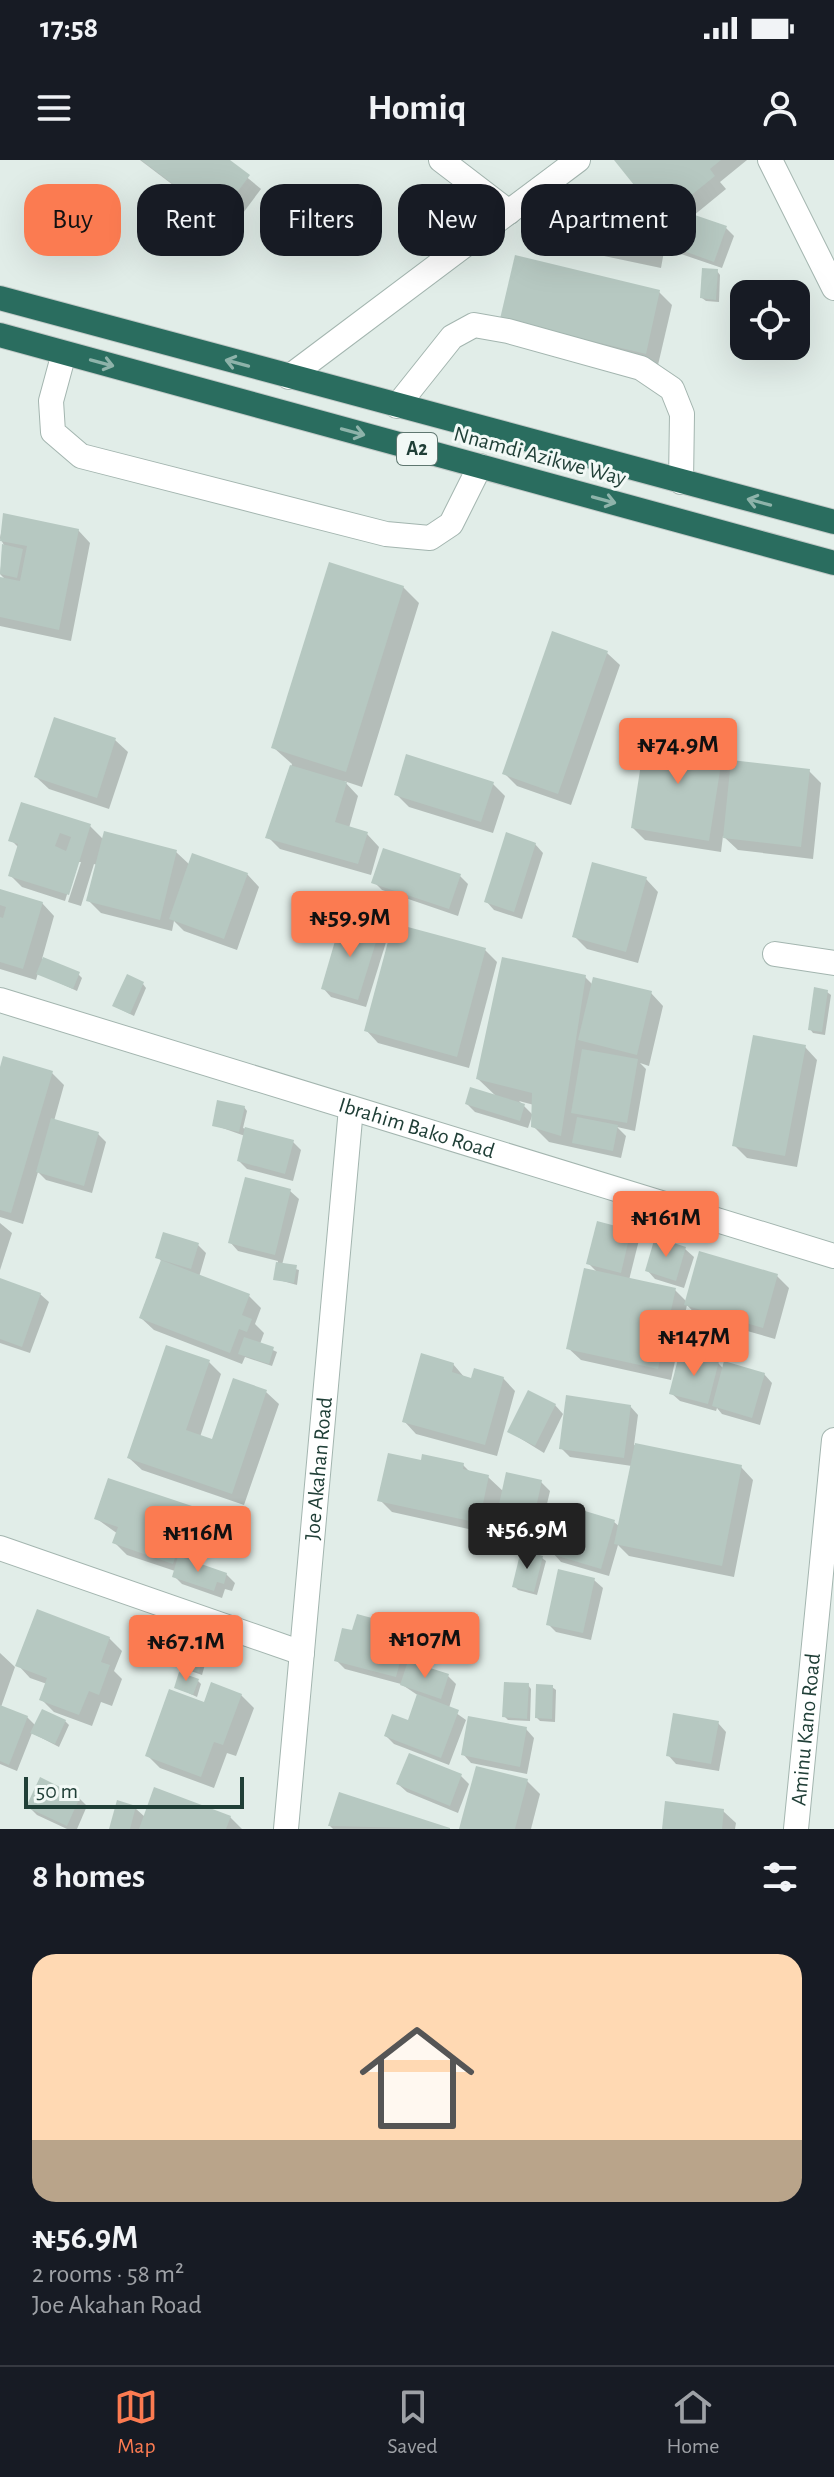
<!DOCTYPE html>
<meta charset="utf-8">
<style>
:root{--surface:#171b24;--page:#20242c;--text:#f1f3f6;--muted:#9ea1a6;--line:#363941;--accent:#fb7b51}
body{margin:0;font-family:"Alegreya Sans",sans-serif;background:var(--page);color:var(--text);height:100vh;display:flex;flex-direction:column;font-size:30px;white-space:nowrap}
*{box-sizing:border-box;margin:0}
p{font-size:26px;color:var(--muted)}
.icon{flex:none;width:44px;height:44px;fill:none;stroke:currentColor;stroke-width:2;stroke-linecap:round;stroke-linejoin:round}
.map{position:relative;height:1669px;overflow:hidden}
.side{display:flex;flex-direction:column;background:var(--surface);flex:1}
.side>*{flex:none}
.hud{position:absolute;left:24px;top:24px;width:786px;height:72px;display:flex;gap:16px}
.controls{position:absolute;left:730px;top:120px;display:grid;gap:16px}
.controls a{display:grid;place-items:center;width:80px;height:80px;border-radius:16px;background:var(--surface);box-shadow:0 8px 32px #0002;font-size:40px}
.scale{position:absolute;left:24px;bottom:20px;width:220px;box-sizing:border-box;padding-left:8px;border:4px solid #203f37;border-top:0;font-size:22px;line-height:28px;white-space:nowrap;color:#203f37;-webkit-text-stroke:6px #f2f9f6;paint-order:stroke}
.price{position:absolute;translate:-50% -68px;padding:0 18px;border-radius:8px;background:var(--accent);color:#111;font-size:26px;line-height:52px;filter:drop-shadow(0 2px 4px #0008)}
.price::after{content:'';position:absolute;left:50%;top:48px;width:24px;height:18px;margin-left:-12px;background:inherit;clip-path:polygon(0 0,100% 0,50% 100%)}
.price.on{background:#222;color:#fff}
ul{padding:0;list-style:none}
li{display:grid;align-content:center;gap:16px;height:424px;padding:0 32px}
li+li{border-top:2px solid var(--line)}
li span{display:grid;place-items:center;height:248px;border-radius:24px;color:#555}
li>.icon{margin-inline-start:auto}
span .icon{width:144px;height:144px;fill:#fffc;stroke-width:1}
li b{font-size:34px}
h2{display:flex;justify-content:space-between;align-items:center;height:96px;padding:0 32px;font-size:34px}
.pill{padding:0 28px;border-radius:24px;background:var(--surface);box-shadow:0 8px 32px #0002;font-size:28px;line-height:72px}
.pill.on{background:var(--accent);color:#111}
.status{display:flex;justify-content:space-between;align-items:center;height:56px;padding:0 40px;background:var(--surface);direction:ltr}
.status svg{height:22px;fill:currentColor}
header{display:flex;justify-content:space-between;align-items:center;height:104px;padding:0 32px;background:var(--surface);font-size:36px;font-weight:700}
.dock{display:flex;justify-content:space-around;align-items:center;height:112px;border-top:2px solid var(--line);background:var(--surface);font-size:22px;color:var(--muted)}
.dock a{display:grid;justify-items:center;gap:4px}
.dock .on{color:var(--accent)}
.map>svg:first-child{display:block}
.shadow{fill:#0003;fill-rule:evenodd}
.building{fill:#b6c8c1;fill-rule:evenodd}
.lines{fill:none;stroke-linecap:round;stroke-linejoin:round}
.minor-casing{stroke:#a3b5af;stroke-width:26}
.highway-casing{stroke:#c1c9c7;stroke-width:26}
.minor{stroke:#fff;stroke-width:24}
.highway{stroke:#2a6d5f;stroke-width:24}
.oneway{stroke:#8eb3aa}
.labels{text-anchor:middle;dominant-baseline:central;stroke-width:6;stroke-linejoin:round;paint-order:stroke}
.shield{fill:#f2f9f6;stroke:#5f7770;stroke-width:2}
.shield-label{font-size:20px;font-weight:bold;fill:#203f37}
.street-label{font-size:22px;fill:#203f37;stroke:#f2f9f6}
</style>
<div class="status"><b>17:58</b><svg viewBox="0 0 49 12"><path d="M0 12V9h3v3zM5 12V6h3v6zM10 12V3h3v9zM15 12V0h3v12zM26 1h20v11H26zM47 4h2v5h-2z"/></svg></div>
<header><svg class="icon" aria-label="menu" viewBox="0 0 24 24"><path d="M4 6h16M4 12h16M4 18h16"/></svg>Homiq<svg class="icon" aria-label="person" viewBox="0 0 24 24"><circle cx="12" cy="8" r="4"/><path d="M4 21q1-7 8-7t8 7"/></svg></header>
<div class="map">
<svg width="834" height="1669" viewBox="0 0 834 1669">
<rect width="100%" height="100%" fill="#e1ede8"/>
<g class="shadow">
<path d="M140,0h86l35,29 -30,40z"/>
<path d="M616,0h131l-27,22 6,7 -33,27 33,12 8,8 -12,32 -41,-14 -8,-9 12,-35 -10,-11 -13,10 8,9 -9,50 -76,-16 -13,-12 81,-36z"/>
<path d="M717,111l3,4 -1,27 -13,-1 -4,-3z"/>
<path d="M659,132l13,13 -14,60 -144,-34z"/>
<path d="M5,356l73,14 12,13 -19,98 -71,-15v-47l7,2 -7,-7 4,-29 -4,-7z"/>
<path d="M403,427l16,16 -57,184 -18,-6 14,15 -9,32 18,6 12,13 -8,28 -91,-26 -12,-12 24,-73 -18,-16z"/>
<path d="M607,493l13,12 -49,140 -54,-19 -13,-13z"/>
<path d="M115,580l13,12 -19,57 -60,-20 -13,-12z"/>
<path d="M723,587l12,15 74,9 12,12 -8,76 -75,-9 -15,-14 -2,16 -76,-12 -12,-12z"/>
<path d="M492,623l13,13 -12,37 -84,-26 -13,-13z"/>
<path d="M90,666l14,14 72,12 14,13 57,9 12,13 -22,63 -53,-19 -10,-10 -2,10 -71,-18 -12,-12 8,-36 -3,-1 -13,42 -13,-4 13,-40h-4l-12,39 -43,-14 -12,-12 9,-27 -8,-8z"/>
<path d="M535,684l8,9 -21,66 -28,-9 -8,-9z"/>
<path d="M460,716l8,8 -10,32 -76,-26 -8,-8z"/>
<path d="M646,719l12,13 -20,71 -51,-14 -13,-13z"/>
<path d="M0,731l42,12 12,13 -12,43 36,15 4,4 -5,13 -39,-18 -2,7 -36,-11z"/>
<path d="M379,771l8,8 -21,68 -35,-10 -8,-9z"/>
<path d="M485,790l12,12 -28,106 -91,-25 -12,-13z"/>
<path d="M585,817l8,8 58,8 12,13 -14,60 -9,-3 6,6 -11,62 -18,-4 9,9 -5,22 -72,-16 -16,-16 -1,-10 -4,12 -53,-16 -8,-8 30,-7 -19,-18zM519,941l15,4 -1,10z"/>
<path d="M143,824l3,4 -12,28 -20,-10z"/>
<path d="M827,832l4,3 -6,40 -12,-2 -3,-4z"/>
<path d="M805,887l12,13 -20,107 -50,-9 -13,-13z"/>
<path d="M52,913l12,12 -10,36 44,13 8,8 -14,51 -46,-13 -8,-8 -15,52 -23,-7v-143z"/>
<path d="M244,947l3,4 -4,17 50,14 8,8 -8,31 -46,-12 -8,-8 6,-25 -31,-11z"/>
<path d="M290,1031l9,8 -17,66 17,5 -2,15 -22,-6 3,-18 -40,-10 -8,-9z"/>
<path d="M0,1063l12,10 -12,37z"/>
<path d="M630,1071l9,9 -10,40 46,10 12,12 90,-26 12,12 -14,51 -77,-22 -11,-12 -16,75 -90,-20 -13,-12 30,-75 -9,-9z"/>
<path d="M656,1080l29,9 9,8 -10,31 -29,-9 -8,-9z"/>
<path d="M198,1085l8,8 -7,24 50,19 12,12 -6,16 9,9 -4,11 17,8 -5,14 -27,-9 -3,7 -88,-34 -13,-12 21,-56 -4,-5z"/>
<path d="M0,1121l40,13 9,8 -19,51 -30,-10z"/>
<path d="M209,1202l12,12 -21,63 13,5 53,-50 13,12 -35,101 -102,-35 -13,-12z"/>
<path d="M718,1203l6,6 40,5 8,9 -12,42 -38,-11 -5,-6 -1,3 -36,-10 -9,-8z"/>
<path d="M453,1204l12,14h38l12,13 -18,65 -81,-22 -12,-13z"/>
<path d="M555,1245l8,9 -19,39 -34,-21z"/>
<path d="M630,1246l8,9 -4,30 107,22 12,13 -19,97 -105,-21 -11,-11 -9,31 -48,-14 -8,-9 61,-31 6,5 12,-61 -62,-9 -9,-9z"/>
<path d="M422,1302l41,3 8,8 17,4 16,15 37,-10 9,9 -11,47 -34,-8 -11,-11 -3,15 -99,-22 -12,-12z"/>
<path d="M191,1348l12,12 -14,42 37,12 9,9 -3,8 -7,-2 -3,9 -40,-14 -8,-8 1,-5 -48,-16 -12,-12 3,-9 -21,-15z"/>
<path d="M542,1398l4,3 -9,34 -19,-5 -4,-4z"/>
<path d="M594,1420l9,8 -12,52 -35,-8 -8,-8z"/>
<path d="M408,1470l8,9 -6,24 38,13 8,8 -7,24 17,12 -17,45 -55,-21 -8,-8 23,-13 10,-27 -18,-12 -56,-15 -9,-9z"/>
<path d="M109,1478l13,13 -8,20 8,8 -10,27 -11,-4 -9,24 -38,-14 -13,-13 6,-15 -17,-6 -12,-13z"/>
<path d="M0,1493l15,14 -14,40 26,10 9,9 29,-5 4,4 -10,22 -27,-14 -15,38 -17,-7z"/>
<path d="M202,1498l4,3 -4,14 -31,-11z"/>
<path d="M198,1521l3,3 -4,13 -21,-10z"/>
<path d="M528,1525l3,4 -1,32 -22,-1 -4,-4z"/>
<path d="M552,1527l4,3 -1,32 -15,-1 -3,-3z"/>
<path d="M241,1535l13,13 -18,48 -9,-3 -13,35 -54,-20 -13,-13 58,-51z"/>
<path d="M718,1563l8,9 -7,39 -43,-7 -8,-9z"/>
<path d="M526,1569l8,9 -7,36 -56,-11 -8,-9z"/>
<path d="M461,1616l8,8 -11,29 -51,-21 -9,-8z"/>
<path d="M527,1621l13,13 -9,35h-70z"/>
<path d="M341,1634l104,35h-112l-3,-3z"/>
<path d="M79,1638l8,8 -10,23h-10l-30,-14 -8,-8z"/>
<path d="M135,1648l10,9h85l12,12h-131z"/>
<path d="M723,1651l13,12 -1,6h-71z"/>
</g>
<g class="building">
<path d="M141,0h89l20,15 -32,43z"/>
<path d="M614,0h107l-11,9 5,7 -37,30 -16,-19 -16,13z"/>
<path d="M580,27l79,16 -10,53 -79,-16z"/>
<path d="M683,51l44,15 -13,36 -44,-16z"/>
<path d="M515,95l145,35 -14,64 -146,-35z"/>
<path d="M702,108l16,1 -2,31 -16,-2z"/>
<path d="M3,353l76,16 -20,101 -59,-13v-40l20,4 7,-35 -27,-5z"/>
<path d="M2,384l21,5 -6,29 -17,-4z"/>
<path d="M329,402l75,24 -58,186 -75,-24z"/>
<path d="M552,471l56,20 -50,143 -56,-20z"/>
<path d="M54,557l62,21 -19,60 -63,-21z"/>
<path d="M646,572l78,13 -15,96 -78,-13z"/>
<path d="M406,594l88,28 -13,40 -87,-27z"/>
<path d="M731,600l79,9 -9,78 -78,-9z"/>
<path d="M290,605l57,17 -12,40 33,10 -10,32 -93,-26z"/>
<path d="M21,642l70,22 -22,71 -61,-19 10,-32 -10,-3zM60,673l11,4 -5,14 -11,-5z"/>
<path d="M104,671l73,19 -17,70 -74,-19z"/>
<path d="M506,672l30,11 -22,69 -30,-10z"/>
<path d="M383,688l78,26 -12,35 -78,-26z"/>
<path d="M192,693l56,20 -24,66 -55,-20z"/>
<path d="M592,702l55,15 -21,75 -54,-15z"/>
<path d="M0,729l43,13 -20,67 -23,-7v-45l3,1 3,-11 -6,-2z"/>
<path d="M342,757l38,12 -22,71 -37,-11z"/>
<path d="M393,763l93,25 -29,109 -93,-26z"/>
<path d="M43,797l37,15 -7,17 -37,-15z"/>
<path d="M502,797l84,18 -25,161 -30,-9 1,-34 -56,-14z"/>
<path d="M127,814l17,8 -14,32 -18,-8z"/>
<path d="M593,817l59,14 -15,64 -59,-15z"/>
<path d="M814,827l14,3 -6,42 -14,-2z"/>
<path d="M753,875l53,10 -21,111 -53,-10z"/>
<path d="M582,889l56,10 -11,64 -56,-10z"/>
<path d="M3,896l50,15 -42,142 -11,-3v-143z"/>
<path d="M470,927l55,17 -5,17 -55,-17z"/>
<path d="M217,940l28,6 -6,26 -27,-6z"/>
<path d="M577,957l41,8 -5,26 -41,-8z"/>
<path d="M51,958l48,14 -15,54 -48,-14z"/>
<path d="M245,967l49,13 -9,34 -48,-13z"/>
<path d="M245,1017l46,12 -16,66 -47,-12z"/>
<path d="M597,1061l34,9 -10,43 -35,-9z"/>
<path d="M163,1072l36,11 -8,26 -36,-11z"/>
<path d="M655,1077l31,10 -10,34 -31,-10z"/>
<path d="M699,1091l79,23 -15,54 -79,-23z"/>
<path d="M161,1100l89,34 -8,21 10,4 -5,13 -8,-3 -9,24 -91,-35z"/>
<path d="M276,1102l21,3 -3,18 -21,-3z"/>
<path d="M584,1108l92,20 -18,81 -92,-20z"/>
<path d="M0,1118l41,15 -19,54 -22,-8z"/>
<path d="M244,1177l30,10 -5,17 -31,-10z"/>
<path d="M166,1185l44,15 -24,70 26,9 21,-61 34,12 -35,104 -105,-36z"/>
<path d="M680,1191l39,10 -11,43 -39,-10z"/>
<path d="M421,1193l33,10 -2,9 19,6 3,-10 30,9 -19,68 -83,-23z"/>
<path d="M724,1201l41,12 -13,45 -40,-12z"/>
<path d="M528,1230l28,14 -21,42 -28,-14z"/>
<path d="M566,1235l65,10 -7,53 -65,-9z"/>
<path d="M635,1283l107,22 -20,101 -108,-22z"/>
<path d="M388,1293l33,7 1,-6 42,9 -1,6 26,6 -10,48 -102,-22z"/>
<path d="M506,1312l36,8 -11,51 -36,-8z"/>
<path d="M108,1318l84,28 -19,58 -61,-21 6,-16 -24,-8z"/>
<path d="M565,1345l50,15 -14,49 -50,-15z"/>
<path d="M521,1390l22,6 -9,36 -22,-5z"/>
<path d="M178,1396l49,17 -3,11 -7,-2 -3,9 -42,-14z"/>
<path d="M558,1409l37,9 -12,55 -37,-8z"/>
<path d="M37,1449l73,28 -9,25 9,3 -11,30 -10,-4 -10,24 -40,-15 8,-22 -32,-12z"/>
<path d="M357,1454l52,14 -13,49 -62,-16 8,-33 10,2z"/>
<path d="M173,1488l30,8 -4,16 -30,-8z"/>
<path d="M408,1501l41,13 -8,25 -41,-14z"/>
<path d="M179,1512l20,7 -6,16 -19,-7z"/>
<path d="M211,1522l31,12 -19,51 -9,-3 -13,35 -56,-21 24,-67 35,13z"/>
<path d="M504,1522l25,1 -2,36 -25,-2z"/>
<path d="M536,1524l17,1 -1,34 -17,-1z"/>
<path d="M417,1534l42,16 -18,48 -57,-22 8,-22 16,6z"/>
<path d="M0,1545l28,11 -19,49 -9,-4z"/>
<path d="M42,1549l24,11 -11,24 -25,-11z"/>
<path d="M673,1553l46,8 -8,43 -45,-8z"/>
<path d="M468,1556l59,11 -7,40 -59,-12z"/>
<path d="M409,1593l53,21 -12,32 -54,-22z"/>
<path d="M476,1606l52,13 -13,50h-56z"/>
<path d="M40,1617l40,20 -13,29 -41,-19z"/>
<path d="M154,1627l77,29 -5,13h-87z"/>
<path d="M339,1632l111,36v1l-122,-3z"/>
<path d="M117,1640l19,6 -6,23h-21z"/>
<path d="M665,1641l59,8 -2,20h-60z"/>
</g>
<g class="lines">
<g class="minor-casing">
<g id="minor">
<path d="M441,0l68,52"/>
<path d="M770,0l64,128"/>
<path d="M64,193l-13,48 2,31 28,24 305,78 44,4 21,-14 29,-58"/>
<path d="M289,217l289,-217"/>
<path d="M397,246l55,-69 22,-12 34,6 133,37 31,21 10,25 -1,68"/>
<path d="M775,794l59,9"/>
<path id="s1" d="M0,840l834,256"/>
<path d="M0,1388l302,105"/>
<path id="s2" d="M286,1669l65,-721"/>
<path id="s3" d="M796,1669l38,-389"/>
</g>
</g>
<g class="highway-casing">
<g id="highway">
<path d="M0,138l834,224"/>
<path d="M0,175l834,228"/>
</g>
</g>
<use href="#minor" class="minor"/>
<use href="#highway" class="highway"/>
</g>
<defs><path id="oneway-shaft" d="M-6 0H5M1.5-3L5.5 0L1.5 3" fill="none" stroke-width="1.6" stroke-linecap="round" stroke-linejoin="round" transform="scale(2)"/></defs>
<g class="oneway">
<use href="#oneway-shaft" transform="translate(102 203) rotate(15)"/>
<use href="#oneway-shaft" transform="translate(237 203) rotate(-165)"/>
<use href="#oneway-shaft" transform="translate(353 272) rotate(15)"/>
<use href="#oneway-shaft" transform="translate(604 340) rotate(15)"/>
<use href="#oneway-shaft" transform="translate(759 342) rotate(-165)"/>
</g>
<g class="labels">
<rect class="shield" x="397" y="273" width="40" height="32" rx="6"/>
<g class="shield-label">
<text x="417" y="289">A2</text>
</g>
<g class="street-label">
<text transform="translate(540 296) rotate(15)">Nnamdi Azikwe Way</text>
<text stroke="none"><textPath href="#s1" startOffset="436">Ibrahim Bako Road</textPath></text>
<text stroke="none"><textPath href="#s2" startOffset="362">Joe Akahan Road</textPath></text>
<text stroke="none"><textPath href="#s3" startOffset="100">Aminu Kano Road</textPath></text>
</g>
</g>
</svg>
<div class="controls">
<a><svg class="icon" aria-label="locate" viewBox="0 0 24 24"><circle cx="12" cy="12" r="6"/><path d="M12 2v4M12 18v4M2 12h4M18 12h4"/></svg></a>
</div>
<div class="scale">50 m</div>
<b class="price" style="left:678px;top:626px">₦74.9M</b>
<b class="price" style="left:350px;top:799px">₦59.9M</b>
<b class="price" style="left:666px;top:1099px">₦161M</b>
<b class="price" style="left:694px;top:1218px">₦147M</b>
<b class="price on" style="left:527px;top:1411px">₦56.9M</b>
<b class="price" style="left:198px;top:1414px">₦116M</b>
<b class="price" style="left:425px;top:1520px">₦107M</b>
<b class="price" style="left:186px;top:1523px">₦67.1M</b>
<div class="hud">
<a class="pill on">Buy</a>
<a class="pill">Rent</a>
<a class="pill">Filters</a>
<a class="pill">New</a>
<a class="pill">Apartment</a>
</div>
</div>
<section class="side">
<h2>8 homes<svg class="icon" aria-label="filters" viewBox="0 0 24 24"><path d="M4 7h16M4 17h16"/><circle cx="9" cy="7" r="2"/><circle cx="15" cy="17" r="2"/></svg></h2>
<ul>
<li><span style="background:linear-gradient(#ffd9b3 75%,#b9a48a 0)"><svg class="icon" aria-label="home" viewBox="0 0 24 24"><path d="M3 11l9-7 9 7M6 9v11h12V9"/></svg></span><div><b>₦56.9M</b><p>2 rooms · 58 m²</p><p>Joe Akahan Road</p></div></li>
</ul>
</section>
<nav class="dock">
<a class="on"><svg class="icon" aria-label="map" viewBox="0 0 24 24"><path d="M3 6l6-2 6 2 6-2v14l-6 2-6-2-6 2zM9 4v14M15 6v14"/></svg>Map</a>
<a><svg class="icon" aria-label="saved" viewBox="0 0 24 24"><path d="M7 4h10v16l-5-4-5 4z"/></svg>Saved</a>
<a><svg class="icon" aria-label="home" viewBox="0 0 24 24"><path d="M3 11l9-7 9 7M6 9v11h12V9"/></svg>Home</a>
</nav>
